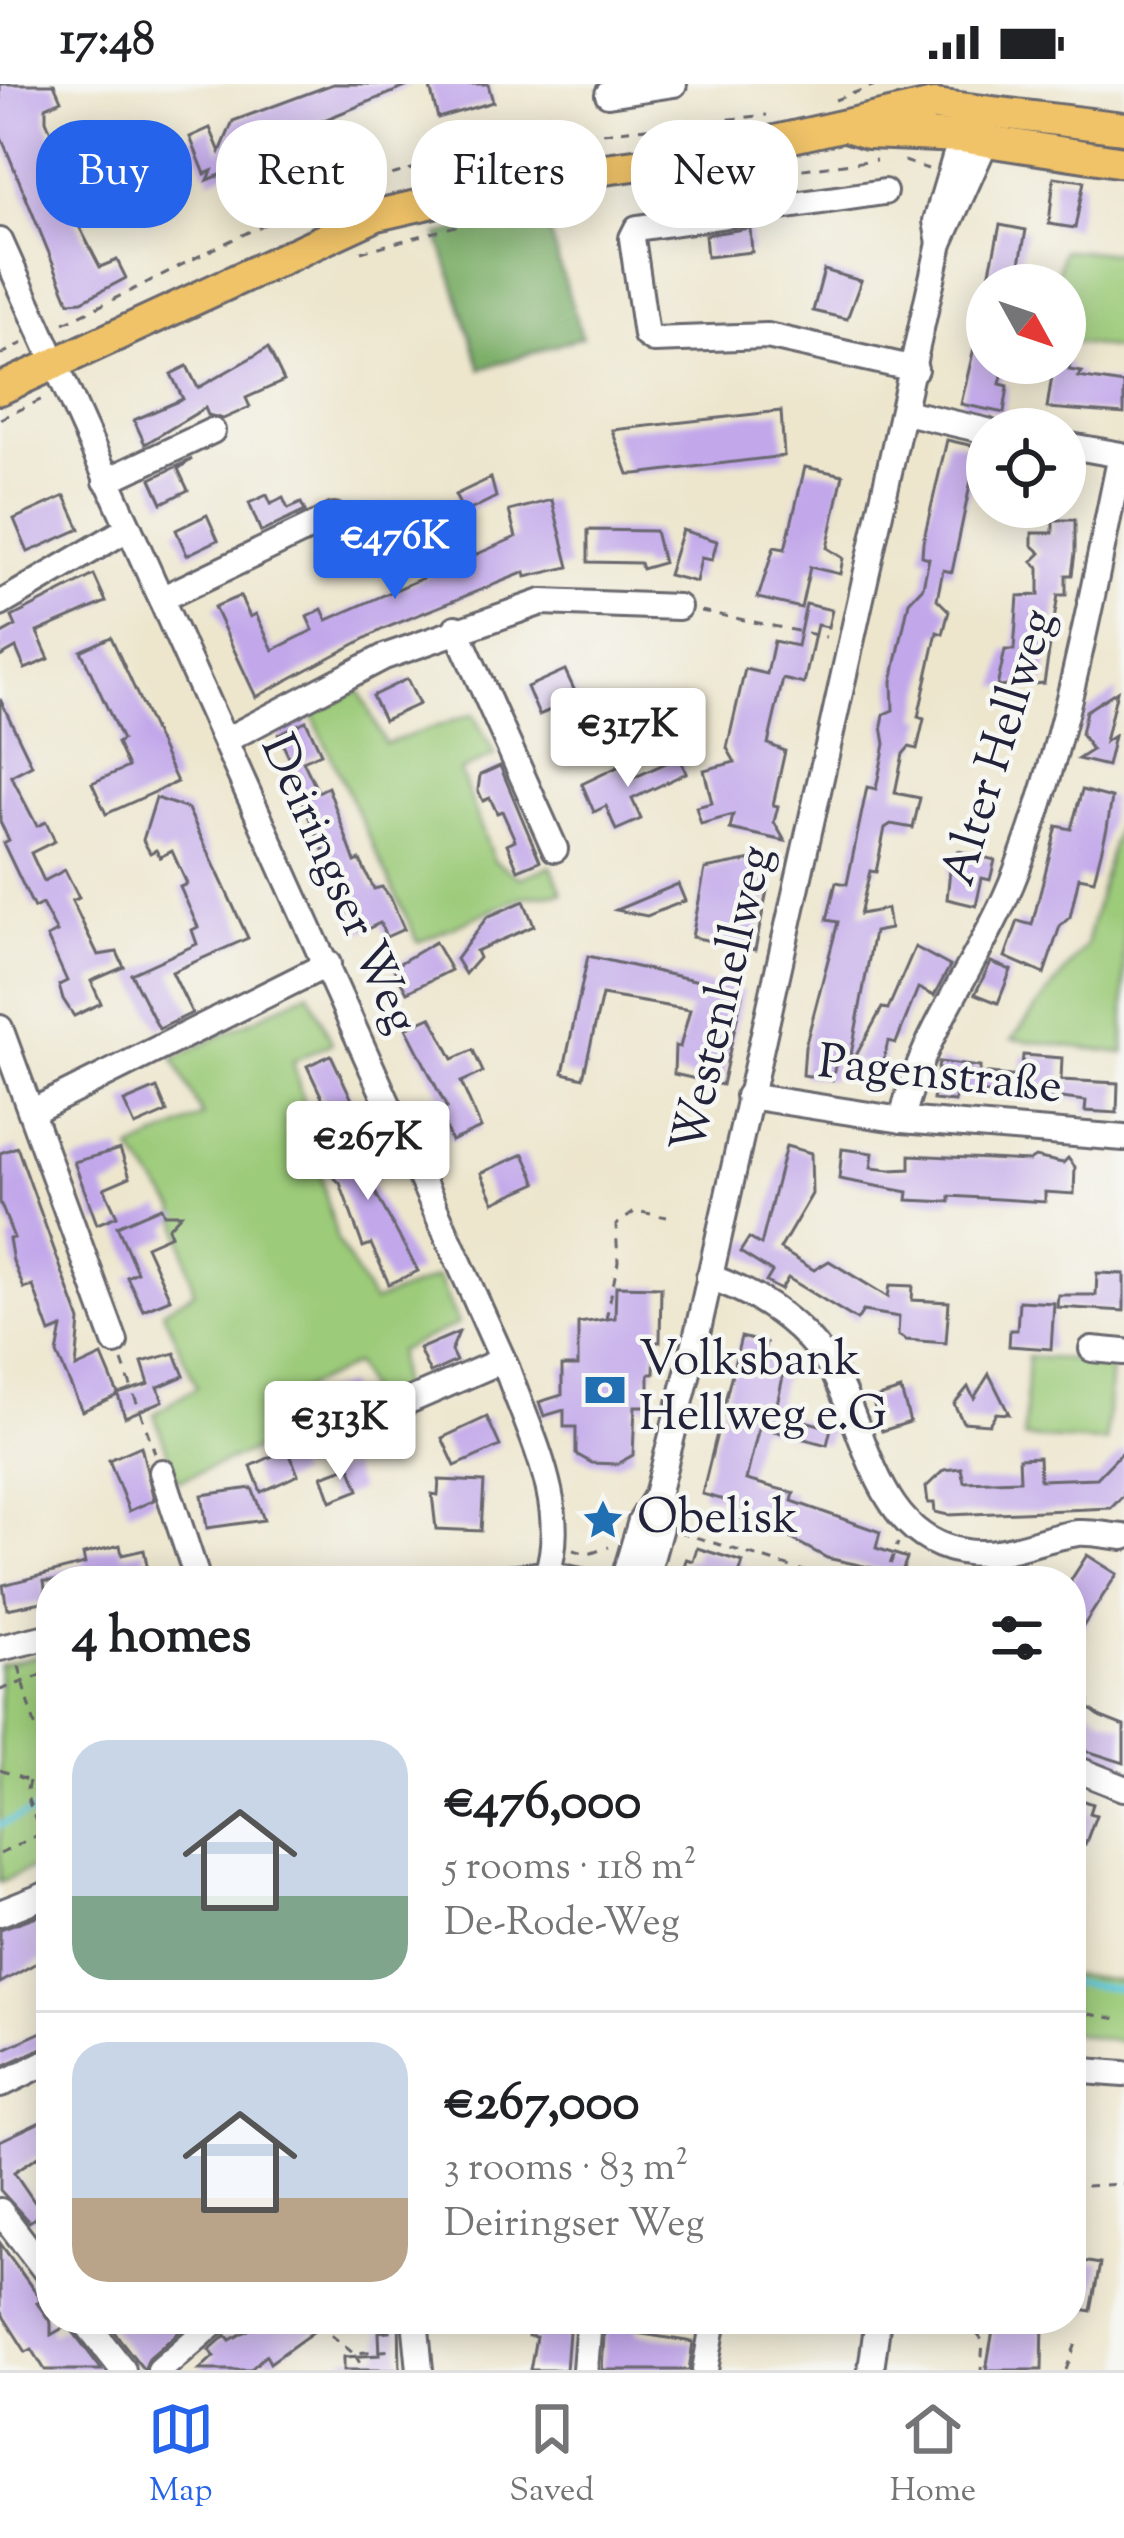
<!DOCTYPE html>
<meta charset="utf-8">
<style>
:root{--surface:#fff;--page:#f2f2f2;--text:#202124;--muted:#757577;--line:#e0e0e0;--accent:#2563eb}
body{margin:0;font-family:"Sorts Mill Goudy",serif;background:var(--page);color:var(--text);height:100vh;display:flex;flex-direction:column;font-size:45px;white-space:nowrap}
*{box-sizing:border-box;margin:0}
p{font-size:39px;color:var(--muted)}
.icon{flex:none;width:66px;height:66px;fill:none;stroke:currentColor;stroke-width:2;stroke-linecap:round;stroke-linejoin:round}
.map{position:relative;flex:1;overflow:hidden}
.sheet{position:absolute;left:36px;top:1482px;width:1050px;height:768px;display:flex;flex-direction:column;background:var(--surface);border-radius:48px;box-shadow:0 6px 30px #0003}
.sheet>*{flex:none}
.guide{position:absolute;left:36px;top:36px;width:1053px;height:108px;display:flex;gap:24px}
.needle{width:78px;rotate:130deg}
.buttons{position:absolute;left:966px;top:180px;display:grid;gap:24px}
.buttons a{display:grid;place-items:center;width:120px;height:120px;border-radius:50%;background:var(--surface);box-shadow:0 6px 30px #0003;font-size:60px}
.price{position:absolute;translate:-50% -102px;padding:0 27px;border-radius:12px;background:#fff;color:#222;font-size:39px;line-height:78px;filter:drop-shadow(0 3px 6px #0008)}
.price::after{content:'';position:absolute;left:50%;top:72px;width:36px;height:27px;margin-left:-18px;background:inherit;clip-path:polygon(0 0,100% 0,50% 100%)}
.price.on{background:var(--accent);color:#fff}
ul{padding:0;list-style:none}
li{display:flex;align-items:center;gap:36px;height:300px;padding:0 36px}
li+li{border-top:3px solid var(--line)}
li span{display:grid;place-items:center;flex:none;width:336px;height:240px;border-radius:36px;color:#555}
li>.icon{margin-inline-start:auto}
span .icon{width:144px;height:144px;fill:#fffc;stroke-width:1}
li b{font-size:51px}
h2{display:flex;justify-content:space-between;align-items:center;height:144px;padding:0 36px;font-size:51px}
.chip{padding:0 42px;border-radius:48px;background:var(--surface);box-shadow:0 6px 30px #0003;font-size:42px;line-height:108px}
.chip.on{background:var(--accent);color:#fff}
.status{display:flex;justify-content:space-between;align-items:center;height:84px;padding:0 60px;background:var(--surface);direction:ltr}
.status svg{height:33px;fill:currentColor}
.menu{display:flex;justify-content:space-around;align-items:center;height:168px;border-top:3px solid var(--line);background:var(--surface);font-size:33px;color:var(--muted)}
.menu a{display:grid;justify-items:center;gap:6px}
.menu .on{color:var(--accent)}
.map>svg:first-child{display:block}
.green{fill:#9ccb79;stroke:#5f765a;stroke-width:3}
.forest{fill:#7daf69;stroke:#506852;stroke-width:3}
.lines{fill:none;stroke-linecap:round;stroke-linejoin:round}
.stream{stroke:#61c7df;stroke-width:6}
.building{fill:#c2a8ea}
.minor-casing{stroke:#69676e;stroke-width:30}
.major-casing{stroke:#69676e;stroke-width:36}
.path{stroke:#69676e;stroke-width:3;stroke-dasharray:9 9;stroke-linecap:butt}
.minor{stroke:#fff;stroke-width:24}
.major{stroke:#f0c369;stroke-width:30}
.labels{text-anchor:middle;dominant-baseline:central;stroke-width:9;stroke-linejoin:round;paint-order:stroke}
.street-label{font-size:48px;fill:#22223b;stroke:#f6f6f2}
.poi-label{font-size:48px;fill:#22223b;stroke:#f6f6f2;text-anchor:start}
</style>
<div class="status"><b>17:48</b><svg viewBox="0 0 49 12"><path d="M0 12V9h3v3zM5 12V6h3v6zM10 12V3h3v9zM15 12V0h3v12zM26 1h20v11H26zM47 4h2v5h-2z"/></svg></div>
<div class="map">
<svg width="1124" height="2286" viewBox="0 0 1124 2286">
<rect width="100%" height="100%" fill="#f6f6f2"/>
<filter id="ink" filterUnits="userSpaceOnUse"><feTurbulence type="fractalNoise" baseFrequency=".00833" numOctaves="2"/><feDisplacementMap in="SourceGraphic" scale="24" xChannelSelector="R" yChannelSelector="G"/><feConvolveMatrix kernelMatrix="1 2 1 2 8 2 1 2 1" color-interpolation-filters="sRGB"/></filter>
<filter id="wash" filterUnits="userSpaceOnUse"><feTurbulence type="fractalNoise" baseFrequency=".004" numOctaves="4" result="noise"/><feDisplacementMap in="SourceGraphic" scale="48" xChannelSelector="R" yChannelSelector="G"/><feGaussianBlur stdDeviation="2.7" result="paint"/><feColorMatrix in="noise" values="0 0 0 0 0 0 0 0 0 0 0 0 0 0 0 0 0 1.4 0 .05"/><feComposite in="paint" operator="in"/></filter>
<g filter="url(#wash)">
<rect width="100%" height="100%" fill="#ede6cd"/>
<g class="green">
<path d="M1063,166l61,3v97l-59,-9v-56h-11z"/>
<path d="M359,606l26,54 88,-30 22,41 -35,16 34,90 26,17 31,-12 11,27 -41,4 -103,45 -106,-227z"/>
<path d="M1124,714v255l-112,-14 74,-94z"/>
<path d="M309,908l23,51 -39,18 44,179 36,62 65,-25 20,47 -60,27 2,42 -26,12 -19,-41 -84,40 13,34 -106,43 -24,-67 43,-27 -34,-76 31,-19 -19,-84 -44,-58 72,-34 -29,-57z"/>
<path d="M1028,1273l83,4 -5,81 -82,-4z"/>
<path d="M51,1569v207l-51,22v-217z"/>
<path d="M1071,1891l53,7v61l-53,-10z"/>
</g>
<path class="forest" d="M542,126l40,127 -101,32 -43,-134z"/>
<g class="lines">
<g class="stream">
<path d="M0,1741l51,-20"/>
<path d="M1071,1899l53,7"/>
</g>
</g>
<g id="blocks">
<g class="building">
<path d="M0,0h54l7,16 -15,7v13l14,35 11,-5 17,39 -23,10 35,68 17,-7 9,18 -44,23 -13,1 -69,-168z"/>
<path d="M333,0h80l-124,50 4,12 -85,34 4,-9 -7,3 -15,-37 20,-9 10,24 13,-31z"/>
<path d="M429,0h59l5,18 -55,16z"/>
<path d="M1054,93l30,4 -9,47 -26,-4z"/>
<path d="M1000,141l26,5 -10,55h-29z"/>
<path d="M750,144l2,24 -45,5 -2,-22z"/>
<path d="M824,186l37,11 -14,38 -34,-8z"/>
<path d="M981,234h6v45h18l-5,21 8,2 -4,27 -43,-9z"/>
<path d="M268,264l16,33 -38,17 4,9 -27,12 -15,-4 -3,-7 -60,36 -11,-24 49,-21 -12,-25 16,-8 11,22z"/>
<path d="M1054,279h16l-1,7 13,2 -4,5 46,7v30l-77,-6z"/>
<path d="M781,327l3,45 -148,18h-8l-16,-44z"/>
<path d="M947,356l31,7 -26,125 -9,-2 -6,29 12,12 -6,23 -6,-2 -19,85 6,2 -7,30 -8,-2 -6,7 -8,39 25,5 -7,30 -22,-4 -6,4 -9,44 -6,-1 -10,43 27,-5 3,20 -16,3 -24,128 -13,-3 -5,23 -29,-5 2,-28 33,-125 -11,-2 9,-38 11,2 20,-97 9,2 9,-45 -3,-18 2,-12 9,-4 -1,-29 17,-79 14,-15 6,-29 -7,-2 1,-14z"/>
<path d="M192,375l-14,10 10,21 -26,13 -11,-24z"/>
<path d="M805,383l38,8 -16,73 16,10 -3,16 -30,-7 -9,41 -43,-10 16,-51 11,2z"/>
<path d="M491,394l5,19 -32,16 -9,-18z"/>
<path d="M267,411l4,9 12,-6 5,11 13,-6 4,8 -44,21 -12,-29z"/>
<path d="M65,412l15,33 -52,23 -14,-33z"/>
<path d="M552,416l17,67 -43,10 -1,-5 -142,57 -127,68 -42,-90 26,-11 10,21 6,-3 17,36 40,-20 -6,-13 15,-8 5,11 189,-83 -7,-26z"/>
<path d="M207,431l11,25 -31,15 -11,-25z"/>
<path d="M1053,436h22v33l-3,22h-6v20h-8l-14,88 -47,4 8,-37h9l4,-54 21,-1v-27l-7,-6 9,-9 -9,-8v-12h21z"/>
<path d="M588,446l67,1 8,32 -21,6 -2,-6 -52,-1z"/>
<path d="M682,446l35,11 -5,19 -11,-2 -5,24 -28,-7z"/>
<path d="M94,491l12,27 -69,30 12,27 -24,10 -9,-21 -16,9v-22l16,-9 -4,-9z"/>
<path d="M806,520l26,6 -4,17 -11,-2 -13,59 -21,-5 -15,65 17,7 -12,54 5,1 -4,16 11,19 -55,-12 3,-14 -32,9 -5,-17 16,-4 -8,-33 31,-8 -8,-14 18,-79 22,5 7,-33 23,5z"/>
<path d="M111,553l66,145 -71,32 -14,-31 36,-16 -11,-24 5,-3 -41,-89z"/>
<path d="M565,586l13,28 -39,17 -12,-28z"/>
<path d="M407,595l12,25 -35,16 -12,-24z"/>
<path d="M1117,607l-12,51 9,-6 -7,30 -29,-7 14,-9 -11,-16 5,-23z"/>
<path d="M0,615l32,66 -21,11 26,50 9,-4 9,19 -24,12 13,28 21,-11 14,28 -7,3 26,54 19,-3 7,15 -33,14 10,22 -27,13 -11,-17 -4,-14 8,-4 -20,-44 10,-5 -15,-28 -8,4 -31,-65 6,-3 -9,-18z"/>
<path d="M306,637l15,32 -18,8 15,31 10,-5 27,75 5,-2 14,29 8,-2 8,10 14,32 -18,8 -6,-14 -19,9 -74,-163 6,-3 -15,-32z"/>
<path d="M679,673l7,16 -54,26 9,20 -25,11 -10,-24 -12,6 -12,-28 42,-20 7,15z"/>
<path d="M500,682l40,95 -22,9 -11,-26 8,-4 -13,-29 -5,2 -7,-15 -7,3 -5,-11 2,-15z"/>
<path d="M1082,706l30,8 -5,30 -13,52 -15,-3 -9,40 -10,9 -16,48 -39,-17 13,-36 14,4 25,-99 14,3z"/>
<path d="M156,714l32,11 60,129 -76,34 20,41 -33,16 -28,-55 66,-30 -5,-14 6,-3 -18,-40 7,-3 -15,-33 -12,6 -4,-7 -6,3 -7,-13z"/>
<path d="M958,767l37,9 -5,20 -8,-2 -6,28 -29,-7 4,-39 5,1z"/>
<path d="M774,772l-19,94 -63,-13 13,-68z"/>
<path d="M678,800l7,17 -38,15 -31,-6z"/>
<path d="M524,817l10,25 -58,25 3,7 -14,16 -9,-15 31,-42z"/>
<path d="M435,858l16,28 -44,22 -14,-25z"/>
<path d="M915,863l35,19 -16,30 -16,-8 -22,55 -8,-2 -6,26 -29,-6 29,-53 6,1z"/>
<path d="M588,872l155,35 -21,94 -48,-11 1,-28 5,1 10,-37 -88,-15 -19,83 -20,-5z"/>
<path d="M991,878l20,8 -13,33 -23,-9z"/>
<path d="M431,933l22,42 20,-9 10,22 -22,10 20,46 -30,13 -12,-30 8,-3 -41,-80z"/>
<path d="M331,971l31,66 -15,9 -16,-31 -7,3 -17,-36z"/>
<path d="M1023,971l39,3 -1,22 57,3 -1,30 -32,-2 1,-10 -66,-8h-64l-1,9 -22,-2 6,-38 41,5v6l41,4z"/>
<path d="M157,1004l10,24 -32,14 -11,-24z"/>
<path d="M357,1042l23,50 -11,5 49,90 -29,13 -18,-40 -8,3 -23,-64 -12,-11 4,-10 -9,-20z"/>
<path d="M786,1062l25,7 1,41 -32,55 34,21 15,-9 59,36 2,-12 23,1 -1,14 37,2 -3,41 -40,-3 -8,-5 1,-18 -36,-6 -6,9 -69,-42 -7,12 -15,-8 6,-10 -32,-20 9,-14 12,7z"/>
<path d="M17,1063l63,174 -4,47 26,-12 16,38 31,-10 -7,-22 33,-9 9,23 -26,11 5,14 -38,16 -7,-22 -36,16 -25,-57 5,-26 -12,5 -17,-47 -9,3 -11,-28 -4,-22 5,-1 -14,-36v-49z"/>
<path d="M120,1065l10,28 -26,11 13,28 -20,8 -23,-62z"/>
<path d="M842,1065l31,4 -2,15 19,2 20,-1v-14l119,6 6,-4 28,6 5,-5 7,9 -1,27 -29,-2v10l-95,-6v6l-43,-2 1,-8 -69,-13z"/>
<path d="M524,1070l13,29 -43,19 -13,-29z"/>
<path d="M161,1123l3,7h17l-13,14 3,7 -25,11 24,53 -27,11 -16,-33 10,-5 -20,-46z"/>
<path d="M1097,1189l27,1v37l-67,-4 1,-12h38z"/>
<path d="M616,1202l45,1 -1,55h-5l-1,32h-5v32h-14l-2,49 -16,9 -25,-1 -16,-9v-27h-12v-17l-20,6 -5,-14 23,-7v-29h16v-43l37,-5z"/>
<path d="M1019,1217l35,2 -3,46 -42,-3 1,-16h7z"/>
<path d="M459,1248l-8,19 5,10 -26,12 -11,-24z"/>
<path d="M741,1253l25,6 -4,15 24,5 -11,50 56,15 -4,17 -68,-18 -13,53 48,13 -2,8 88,31 -4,16 31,10 -6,16 -74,-16 -63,-34 -31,-8 3,-13 -34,-9z"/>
<path d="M989,1290l20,40 -13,-1 -7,11 -26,-2 -9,-18 14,-17 6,11z"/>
<path d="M347,1301l3,9 13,-4 4,11 -58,28 -18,-9 -2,-18z"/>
<path d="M901,1306l9,32 -28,9 -10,-32z"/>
<path d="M487,1333l13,29 -45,20 -13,-28z"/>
<path d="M141,1362l13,54 -25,11 -20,-51z"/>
<path d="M288,1365l10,26 -37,17 -10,-26z"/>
<path d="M1124,1366v45l-13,13 -163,7 -13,-3 -1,-9h-6l-2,-16 18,-17 17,-2 3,14 56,-2 -1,-22 20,-1 1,23 57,-2z"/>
<path d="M350,1382l9,24 -28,11 -9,-25z"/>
<path d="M439,1396l45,2 -3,49 -45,-2 -4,-35 6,1z"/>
<path d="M252,1404l12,32 -57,8 -5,-33z"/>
<path d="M120,1461l2,10 22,-5 6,31h-106l3,20 -40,8 -4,-24 82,-21 -2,-10z"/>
<path d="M697,1464l46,14 -6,19h-56l5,-22 7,2z"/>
<path d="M1087,1471l30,19 -46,71v-65z"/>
<path d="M1071,1610l18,7v7l12,9 23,9v37l-53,-17z"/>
<path d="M1071,1712l22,8 -3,9 6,2 -11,30 -14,-5z"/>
<path d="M48,1828l3,43 -51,28v-54z"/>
<path d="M46,1946l5,14 -51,23v-16z"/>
<path d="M51,2033v31l-37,24 28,41 -13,9 -29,-32v-49z"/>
<path d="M0,2159l41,57 -4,3 14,20v12l17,-10 34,45h-57l-13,-21 -6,3 -26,-41z"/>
<path d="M1071,2175l29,5 -9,47 -20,-4z"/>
<path d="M104,2235h90l-45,39 -5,12z"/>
<path d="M268,2235h63l-61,44 -4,-8 -16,15h-51l15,-14 -5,-6 17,-15 4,5z"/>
<path d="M388,2235h11l1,51h-56v-13l36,-2 -1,-23 11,-1z"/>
<path d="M528,2235h42l-4,51h-36l6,-33 -8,-1z"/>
<path d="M605,2235h32l-1,14 57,9 -4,28h-87z"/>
<path d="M995,2235h48l-1,51h-56z"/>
</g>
</g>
</g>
<g filter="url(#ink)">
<use href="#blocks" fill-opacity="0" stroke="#69676e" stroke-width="3"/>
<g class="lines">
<g class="minor-casing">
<g id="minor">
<path d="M608,10l66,-10"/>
<path d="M884,108l-247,36 -5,10 14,97 7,5 114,-4 148,33"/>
<path d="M0,157l507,1128c22,64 63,137 40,205"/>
<path d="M940,159l-4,-22 29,-97"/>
<path d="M905,328l82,19"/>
<path d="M106,397l106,-50"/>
<path d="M161,515l173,-83"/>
<path d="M0,520l129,-76"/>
<path d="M456,544l99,221"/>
<path d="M226,656l158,-83 158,-55 136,5"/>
<path d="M0,944l115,314"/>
<path d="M748,1012l154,24 222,18"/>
<path d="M31,1028l297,-148"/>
<path d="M902,1036c20,-91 81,-162 114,-248 51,-133 76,-278 105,-417l-56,-10"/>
<path d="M709,1193c50,17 95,47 123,93 35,61 44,165 128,181 44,9 77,-13 118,-18 14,-1 32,3 46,4"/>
<path d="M1092,1265l32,3"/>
<path d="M323,1354l180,-78"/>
<path d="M162,1388l36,109"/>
<path d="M474,1497l73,-7 34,7"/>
<path d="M623,1497l18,-60 16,-26 37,-147 246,-1105 45,-100"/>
<path d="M645,1497l15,-54 -3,-32"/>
<path d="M0,1564l51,-12"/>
<path d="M1071,1683l53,21"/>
<path d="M0,1829l51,-20"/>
<path d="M1071,1986l53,4"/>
<path d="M0,2001l51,-25"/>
<path d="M0,2127l51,67"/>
<path d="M83,2235l40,51"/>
<path d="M415,2235l5,51"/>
<path d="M160,2286l59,-51"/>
<path d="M585,2286l4,-51"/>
<path d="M705,2286l9,-51"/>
<path d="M871,2286l7,-51"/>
</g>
</g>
<g class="major-casing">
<g id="major">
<path d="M849,43l19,6 93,4 163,25"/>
<path d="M0,305l377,-174 162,-37 183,-25 212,-48 190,23"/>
</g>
</g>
<g class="path">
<path d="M835,16l43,-16"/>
<path d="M904,77l24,8"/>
<path d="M731,94l145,-18"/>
<path d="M361,168l135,-37"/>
<path d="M64,239c110,-51 217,-116 334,-150 119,-36 246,-44 369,-58"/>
<path d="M0,271l23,-12"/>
<path d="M0,335l47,-22"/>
<path d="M701,527l125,26"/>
<path d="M606,1235l12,-57 -2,-37 20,-14 31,6"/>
<path d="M122,1277l33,92"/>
<path d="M679,1448l125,39 72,10"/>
<path d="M573,1466l16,4 20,-7"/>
<path d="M290,1497l165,-15"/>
<path d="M884,1497l14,-38"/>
<path d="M19,1582l29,108"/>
<path d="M0,1606l51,-18"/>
<path d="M0,1686l29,11 22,-7"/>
<path d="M29,1697l-3,13 14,38"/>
<path d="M0,1770l51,-26"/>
<path d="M1071,1927l53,9"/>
<path d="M1071,2065l15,4"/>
<path d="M1086,2102l38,-2"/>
<path d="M964,2235l19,22 -2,29"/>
<path d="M331,2251l22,18 41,-3"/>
<path d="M355,2271l9,15"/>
<path d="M1066,2286l12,-32"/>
</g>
<use href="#minor" class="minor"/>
<use href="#major" class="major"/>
</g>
</g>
<defs>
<g id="bank-bare" transform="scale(3.24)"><path d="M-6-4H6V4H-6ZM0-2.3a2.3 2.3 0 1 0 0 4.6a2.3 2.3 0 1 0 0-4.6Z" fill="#1f6fb2" stroke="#f6f6f2" stroke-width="2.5" paint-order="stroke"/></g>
<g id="sight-bare" transform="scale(3.24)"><path d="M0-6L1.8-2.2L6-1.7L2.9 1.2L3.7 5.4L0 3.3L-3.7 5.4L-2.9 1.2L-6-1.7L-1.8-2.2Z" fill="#1f6fb2" stroke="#f6f6f2" stroke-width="2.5" paint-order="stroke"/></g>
</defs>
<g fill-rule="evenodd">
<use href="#bank-bare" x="605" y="1306"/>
<use href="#sight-bare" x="603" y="1436"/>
</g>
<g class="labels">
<g class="street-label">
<text transform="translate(1001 664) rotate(-73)">Alter Hellweg</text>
<text transform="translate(337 801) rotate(66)">Deiringser Weg</text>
<text transform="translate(725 916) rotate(-77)">Westenhellweg</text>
<text transform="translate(940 993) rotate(6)">Pagenstraße</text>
</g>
<g class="poi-label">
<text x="639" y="1278">Volksbank<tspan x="639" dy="55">Hellweg e.G</tspan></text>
<text x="637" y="1436">Obelisk</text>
</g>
</g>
</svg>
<div class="buttons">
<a><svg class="needle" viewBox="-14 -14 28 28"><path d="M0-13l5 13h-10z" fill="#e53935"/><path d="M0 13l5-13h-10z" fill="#757577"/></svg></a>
<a><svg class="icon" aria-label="locate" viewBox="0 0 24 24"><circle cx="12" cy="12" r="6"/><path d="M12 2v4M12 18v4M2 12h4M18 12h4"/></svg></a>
</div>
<b class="price on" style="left:395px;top:518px">€476K</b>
<b class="price" style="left:628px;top:706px">€317K</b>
<b class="price" style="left:368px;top:1119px">€267K</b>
<b class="price" style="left:340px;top:1399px">€313K</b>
<div class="guide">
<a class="chip on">Buy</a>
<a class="chip">Rent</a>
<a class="chip">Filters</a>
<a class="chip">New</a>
</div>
<section class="sheet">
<h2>4 homes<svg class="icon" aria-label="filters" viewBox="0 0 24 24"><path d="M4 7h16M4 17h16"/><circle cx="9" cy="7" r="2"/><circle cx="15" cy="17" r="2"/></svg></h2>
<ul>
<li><span style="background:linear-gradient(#c9d6e8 65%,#7fa58c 0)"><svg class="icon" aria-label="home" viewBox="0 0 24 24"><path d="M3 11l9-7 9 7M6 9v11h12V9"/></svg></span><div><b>€476,000</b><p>5 rooms · 118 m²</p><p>De-Rode-Weg</p></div></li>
<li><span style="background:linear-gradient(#c9d6e8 65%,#b9a48a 0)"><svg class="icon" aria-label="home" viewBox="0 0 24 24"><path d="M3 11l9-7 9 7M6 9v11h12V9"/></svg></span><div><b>€267,000</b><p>3 rooms · 83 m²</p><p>Deiringser Weg</p></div></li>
</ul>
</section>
</div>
<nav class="menu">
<a class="on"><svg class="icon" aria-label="map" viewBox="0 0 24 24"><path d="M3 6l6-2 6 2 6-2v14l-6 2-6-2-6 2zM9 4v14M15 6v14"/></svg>Map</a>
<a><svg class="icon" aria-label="saved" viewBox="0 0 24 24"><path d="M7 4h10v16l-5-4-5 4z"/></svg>Saved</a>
<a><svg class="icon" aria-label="home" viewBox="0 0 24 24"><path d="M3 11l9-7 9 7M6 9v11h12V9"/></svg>Home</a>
</nav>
